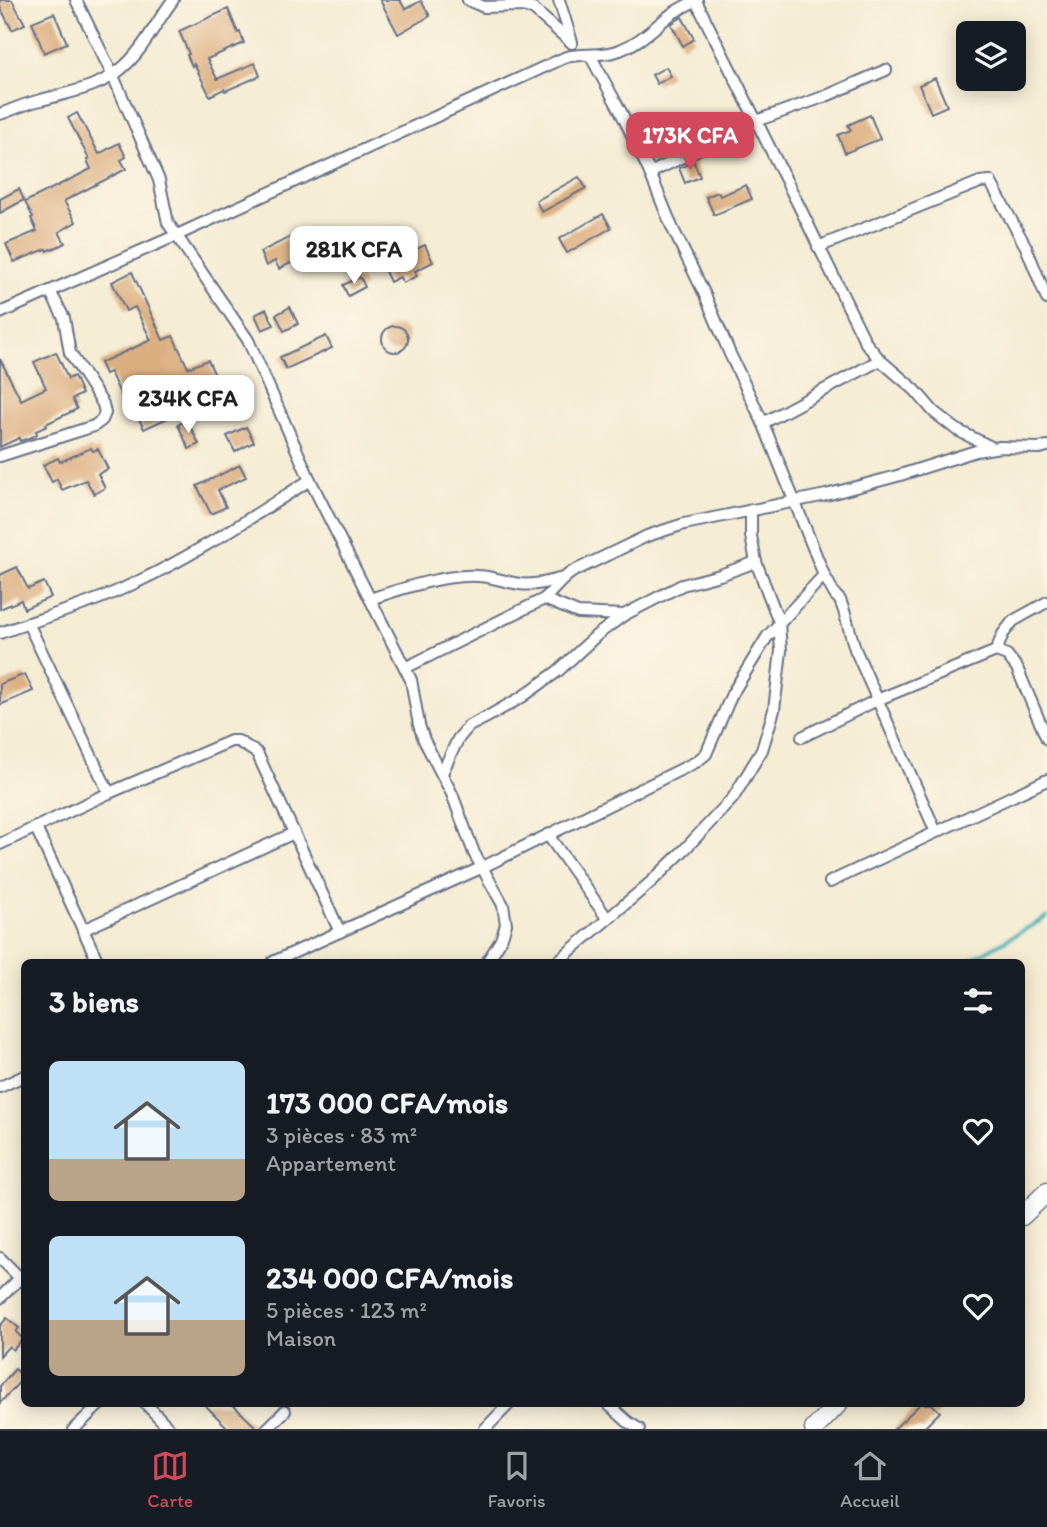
<!DOCTYPE html>
<html lang="fr">
<meta charset="utf-8">
<style>
:root{--surface:#171b24;--page:#20242c;--text:#f1f3f6;--muted:#9ea1a6;--line:#363941;--accent:#d1495b}
body{margin:0;font-family:Itim,sans-serif;background:var(--page);color:var(--text);height:100vh;display:flex;flex-direction:column;font-size:26px;white-space:nowrap}
*{box-sizing:border-box;margin:0}
p{font-size:23px;color:var(--muted)}
.icon{flex:none;width:38px;height:38px;fill:none;stroke:currentColor;stroke-width:2;stroke-linecap:round;stroke-linejoin:round}
.map{position:relative;flex:1;overflow:hidden}
.sheet{position:absolute;left:21px;top:959px;width:1004px;height:448px;display:flex;flex-direction:column;background:var(--surface);border-radius:10px;box-shadow:0 4px 18px #0003}
.sheet>*{flex:none}
.tools{position:absolute;left:956px;top:21px;display:grid;gap:14px}
.tools a{display:grid;place-items:center;width:70px;height:70px;border-radius:10px;background:var(--surface);box-shadow:0 4px 18px #0003;font-size:35px}
.price{position:absolute;translate:-50% -60px;padding:0 16px;border-radius:14px;background:#fff;color:#222;font-size:23px;line-height:46px;filter:drop-shadow(0 2px 4px #0008)}
.price::after{content:'';position:absolute;left:50%;top:42px;width:21px;height:16px;margin-left:-10px;background:inherit;clip-path:polygon(0 0,100% 0,50% 100%)}
.price.current{background:var(--accent);color:#fff}
ul{padding:0;list-style:none}
li{display:flex;align-items:center;gap:21px;height:175px;padding:0 28px}
li span{display:grid;place-items:center;flex:none;width:196px;height:140px;border-radius:10px;color:#555}
li>.icon{margin-inline-start:auto}
span .icon{width:84px;height:84px;fill:#fffc;stroke-width:1}
li b{font-size:30px}
h2{display:flex;justify-content:space-between;align-items:center;height:84px;padding:0 28px;font-size:30px}
.tab-bar{display:flex;justify-content:space-around;align-items:center;height:98px;border-top:2px solid var(--line);background:var(--surface);font-size:19px;color:var(--muted)}
.tab-bar a{display:grid;justify-items:center;gap:4px}
.tab-bar .current{color:var(--accent)}
.map>svg:first-child{display:block}
.lines{fill:none;stroke-linecap:round;stroke-linejoin:round}
.stream{stroke:#3fb0b8;stroke-width:3.5}
.building{fill:#dcaf81}
.minor-casing{stroke:#677187;stroke-width:14}
.primary-casing{stroke:#677187;stroke-width:21}
.minor{stroke:#fff;stroke-width:10}
.primary{stroke:#fff;stroke-width:18}
</style>
<div class="map">
<svg width="1047" height="1429" viewBox="0 0 1047 1429">
<rect width="100%" height="100%" fill="#fcf5e5"/>
<filter id="ink" filterUnits="userSpaceOnUse"><feTurbulence type="fractalNoise" baseFrequency=".0143" numOctaves="2"/><feDisplacementMap in="SourceGraphic" scale="14" xChannelSelector="R" yChannelSelector="G"/><feConvolveMatrix kernelMatrix="1 2 1 2 8 2 1 2 1" color-interpolation-filters="sRGB"/></filter>
<filter id="wash" filterUnits="userSpaceOnUse"><feTurbulence type="fractalNoise" baseFrequency=".00686" numOctaves="4" result="noise"/><feDisplacementMap in="SourceGraphic" scale="28" xChannelSelector="R" yChannelSelector="G"/><feGaussianBlur stdDeviation="1.57" result="paint"/><feColorMatrix in="noise" values="0 0 0 0 0 0 0 0 0 0 0 0 0 0 0 0 0 1.4 0 .05"/><feComposite in="paint" operator="in"/></filter>
<g filter="url(#wash)">
<rect width="100%" height="100%" fill="#f4ecd3"/>
<g class="lines">
<path class="stream" d="M967,962l80,-45"/>
</g>
<g id="blocks">
<g class="building">
<path d="M0,0h12l13,24 -13,6 -12,-23z"/>
<path d="M380,0h20l5,9 16,-8 9,15 -32,18z"/>
<path d="M228,9l10,24 2,-1 4,11 -37,16 10,20 38,-16 5,13 -35,15 -1,-2 -14,7 -16,-32 -2,2 -5,-11 2,-1 -10,-23z"/>
<path d="M54,13l13,30 -23,10 -12,-31z"/>
<path d="M682,17l12,22 -11,7 -12,-22z"/>
<path d="M666,67l5,9 -14,8 -5,-9z"/>
<path d="M935,78l12,28 -16,7 -12,-28z"/>
<path d="M77,113l22,41 20,-11 7,14 -5,3 5,9 -62,32 12,21 -17,10 6,11 -14,7 -1,-1 -3,2 -1,-2 -32,13 -8,-18 31,-13 -6,-13 2,-1 -8,-15 66,-33 -4,-9 2,-1 -21,-41z"/>
<path d="M870,115l10,24 -35,14 -7,-18 13,-5 -3,-5z"/>
<path d="M694,162l6,15 -15,6 -6,-15z"/>
<path d="M579,177l7,11 -44,24 -6,-11z"/>
<path d="M746,185l6,14 -38,16 -8,-18 12,-5 2,4z"/>
<path d="M19,189l5,11 -24,13v-14z"/>
<path d="M603,214l8,14 -44,25 -8,-14z"/>
<path d="M303,231l10,21 -34,17 -4,-8 -9,5 -6,-14z"/>
<path d="M425,245l8,17 -18,9 2,5 -14,7 -3,-6 -10,5 -8,-17 13,-6 -3,-6 11,-6 3,7z"/>
<path d="M132,272l31,68 10,-4 15,32 20,-8 11,24 -51,24 4,8 -28,13 -6,-12 -6,2 -22,-47 -5,2 -5,-11 51,-23 -16,-33 -9,4 -14,-29z"/>
<path d="M360,277l5,10 -17,9 -5,-11z"/>
<path d="M290,307l8,17 -14,7 -8,-16z"/>
<path d="M266,309l8,16 -12,5 -7,-15z"/>
<circle cx="395" cy="339" r="13"/>
<path d="M326,336l6,12 -46,21 -6,-12z"/>
<path d="M56,352l12,27 6,-3 8,18 -10,5 5,10 -31,15 1,2 -11,5 1,3 -5,3 -12,4 -1,-3 -19,9v-88l21,41 25,-12 -12,-26z"/>
<path d="M187,420l12,24 -10,5 -11,-24z"/>
<path d="M246,427l8,15 -19,10 -8,-16z"/>
<path d="M91,448l2,3 5,-2 10,20 -10,5 7,14 -11,6 -8,-14 -24,10 -5,-11 -5,3 -9,-17 15,-7 2,4z"/>
<path d="M240,465l6,12 -28,13 8,17 -15,7 -14,-28z"/>
<path d="M17,567l11,22 16,-7 7,15 -27,12 -3,-9 -21,9v-34z"/>
<path d="M25,674l8,17 -33,14v-21z"/>
<path d="M7,1318l12,10 -3,4 7,7 -10,11 -4,-4 -9,10v-30z"/>
<path d="M15,1369l9,8 -24,26v-17z"/>
<path d="M204,1404h28l26,25h-29z"/>
<path d="M920,1404h12l8,8 -17,17h-29z"/>
</g>
</g>
</g>
<g filter="url(#ink)">
<use href="#blocks" fill-opacity="0" stroke="#677187" stroke-width="2"/>
<g class="lines">
<g class="minor-casing">
<g id="minor">
<path d="M76,0l37,76 46,104 9,43 80,117 62,140 101,200 8,45 5,15 28,54 22,59 29,52 3,19 -5,16 -14,22"/>
<path d="M468,0l16,7 38,-1 11,3 39,34"/>
<path d="M559,0l13,42"/>
<path d="M696,1l104,207 66,135 14,17 35,30 19,22 23,18 36,18"/>
<path d="M590,55l31,57 29,61 22,54 33,68 25,59 33,69 61,152 11,20 5,5 4,11 11,38 81,183"/>
<path d="M0,114c14,-5 27,-11 41,-14 26,-7 60,-13 80,-31 22,-18 35,-47 52,-69"/>
<path d="M650,173l106,-52 70,-25 60,-26"/>
<path d="M818,247l162,-65 10,-1 36,66 21,52"/>
<path d="M0,313l175,-77 391,-179c17,-4 37,0 54,-7 21,-8 35,-24 53,-37 8,-5 16,-9 24,-13"/>
<path d="M763,423l117,-63"/>
<path d="M0,456l94,-30 8,-6 3,-7 -2,-9 -33,-51 -6,-35 -14,-27"/>
<path d="M370,599c31,-10 75,-25 107,-23 14,0 28,6 43,8 14,2 29,-2 43,-6"/>
<path d="M544,599l34,14 46,2"/>
<path d="M28,623l81,170"/>
<path d="M0,633c45,-16 92,-29 135,-50 62,-29 118,-67 175,-103"/>
<path d="M996,651l7,-17 10,-13 34,-19"/>
<path d="M405,668l139,-69c10,-9 17,-20 28,-27l75,-36 37,-12 142,-29 71,-19 79,-25 24,-4 40,1 7,-2"/>
<path d="M802,737l75,-37 119,-49 11,4 10,13 30,71"/>
<path d="M442,773l16,-34 11,-13 18,-9 35,-20 36,-26 39,-36 27,-20 58,-30 38,-10 36,-13"/>
<path d="M36,828l62,134"/>
<path d="M548,835l59,83"/>
<path d="M0,844l109,-51 122,-52h7l19,12 83,179"/>
<path d="M830,882l217,-102"/>
<path d="M83,930l211,-97"/>
<path d="M273,962l210,-95 213,-105 10,-8 26,-60 35,-57 57,-62"/>
<path d="M557,962l94,-80 34,-33 48,-51 29,-48 12,-40 7,-59 -2,-29 -23,-60 -5,-26v-26"/>
<path d="M0,1087l24,-11"/>
<path d="M0,1258l24,24"/>
<path d="M0,1298l24,-24"/>
<path d="M146,1404l24,25"/>
<path d="M608,1404l20,18 11,7"/>
<path d="M74,1429l26,-25"/>
<path d="M267,1429l18,-18"/>
<path d="M485,1429l24,-25"/>
</g>
</g>
<g class="primary-casing">
<g id="primary">
<path d="M1022,1216l25,-24"/>
<path d="M814,1429l24,-25"/>
</g>
</g>
<use href="#minor" class="minor"/>
<use href="#primary" class="primary"/>
</g>
</g>
</svg>
<div class="tools">
<a><svg class="icon" aria-label="layers" viewBox="0 0 24 24"><path d="M12 4l9 5-9 5-9-5zM3 14l9 5 9-5"/></svg></a>
</div>
<b class="price current" style="left:690px;top:172px">173K CFA</b>
<b class="price" style="left:354px;top:286px">281K CFA</b>
<b class="price" style="left:188px;top:435px">234K CFA</b>
<section class="sheet">
<h2>3 biens<svg class="icon" aria-label="filters" viewBox="0 0 24 24"><path d="M4 7h16M4 17h16"/><circle cx="9" cy="7" r="2"/><circle cx="15" cy="17" r="2"/></svg></h2>
<ul>
<li><span style="background:linear-gradient(#bfe0f5 70%,#b9a48a 0)"><svg class="icon" aria-label="home" viewBox="0 0 24 24"><path d="M3 11l9-7 9 7M6 9v11h12V9"/></svg></span><div><b>173 000 CFA/mois</b><p>3 pièces · 83 m²</p><p>Appartement</p></div><svg class="icon" aria-label="heart" viewBox="0 0 24 24"><path d="M12 20l-8-8c-3-5 5-10 8-4 3-6 11-1 8 4z"/></svg></li>
<li><span style="background:linear-gradient(#bfe0f5 60%,#b9a48a 0)"><svg class="icon" aria-label="home" viewBox="0 0 24 24"><path d="M3 11l9-7 9 7M6 9v11h12V9"/></svg></span><div><b>234 000 CFA/mois</b><p>5 pièces · 123 m²</p><p>Maison</p></div><svg class="icon" aria-label="heart" viewBox="0 0 24 24"><path d="M12 20l-8-8c-3-5 5-10 8-4 3-6 11-1 8 4z"/></svg></li>
</ul>
</section>
</div>
<nav class="tab-bar">
<a class="current"><svg class="icon" aria-label="map" viewBox="0 0 24 24"><path d="M3 6l6-2 6 2 6-2v14l-6 2-6-2-6 2zM9 4v14M15 6v14"/></svg>Carte</a>
<a><svg class="icon" aria-label="saved" viewBox="0 0 24 24"><path d="M7 4h10v16l-5-4-5 4z"/></svg>Favoris</a>
<a><svg class="icon" aria-label="home" viewBox="0 0 24 24"><path d="M3 11l9-7 9 7M6 9v11h12V9"/></svg>Accueil</a>
</nav>
